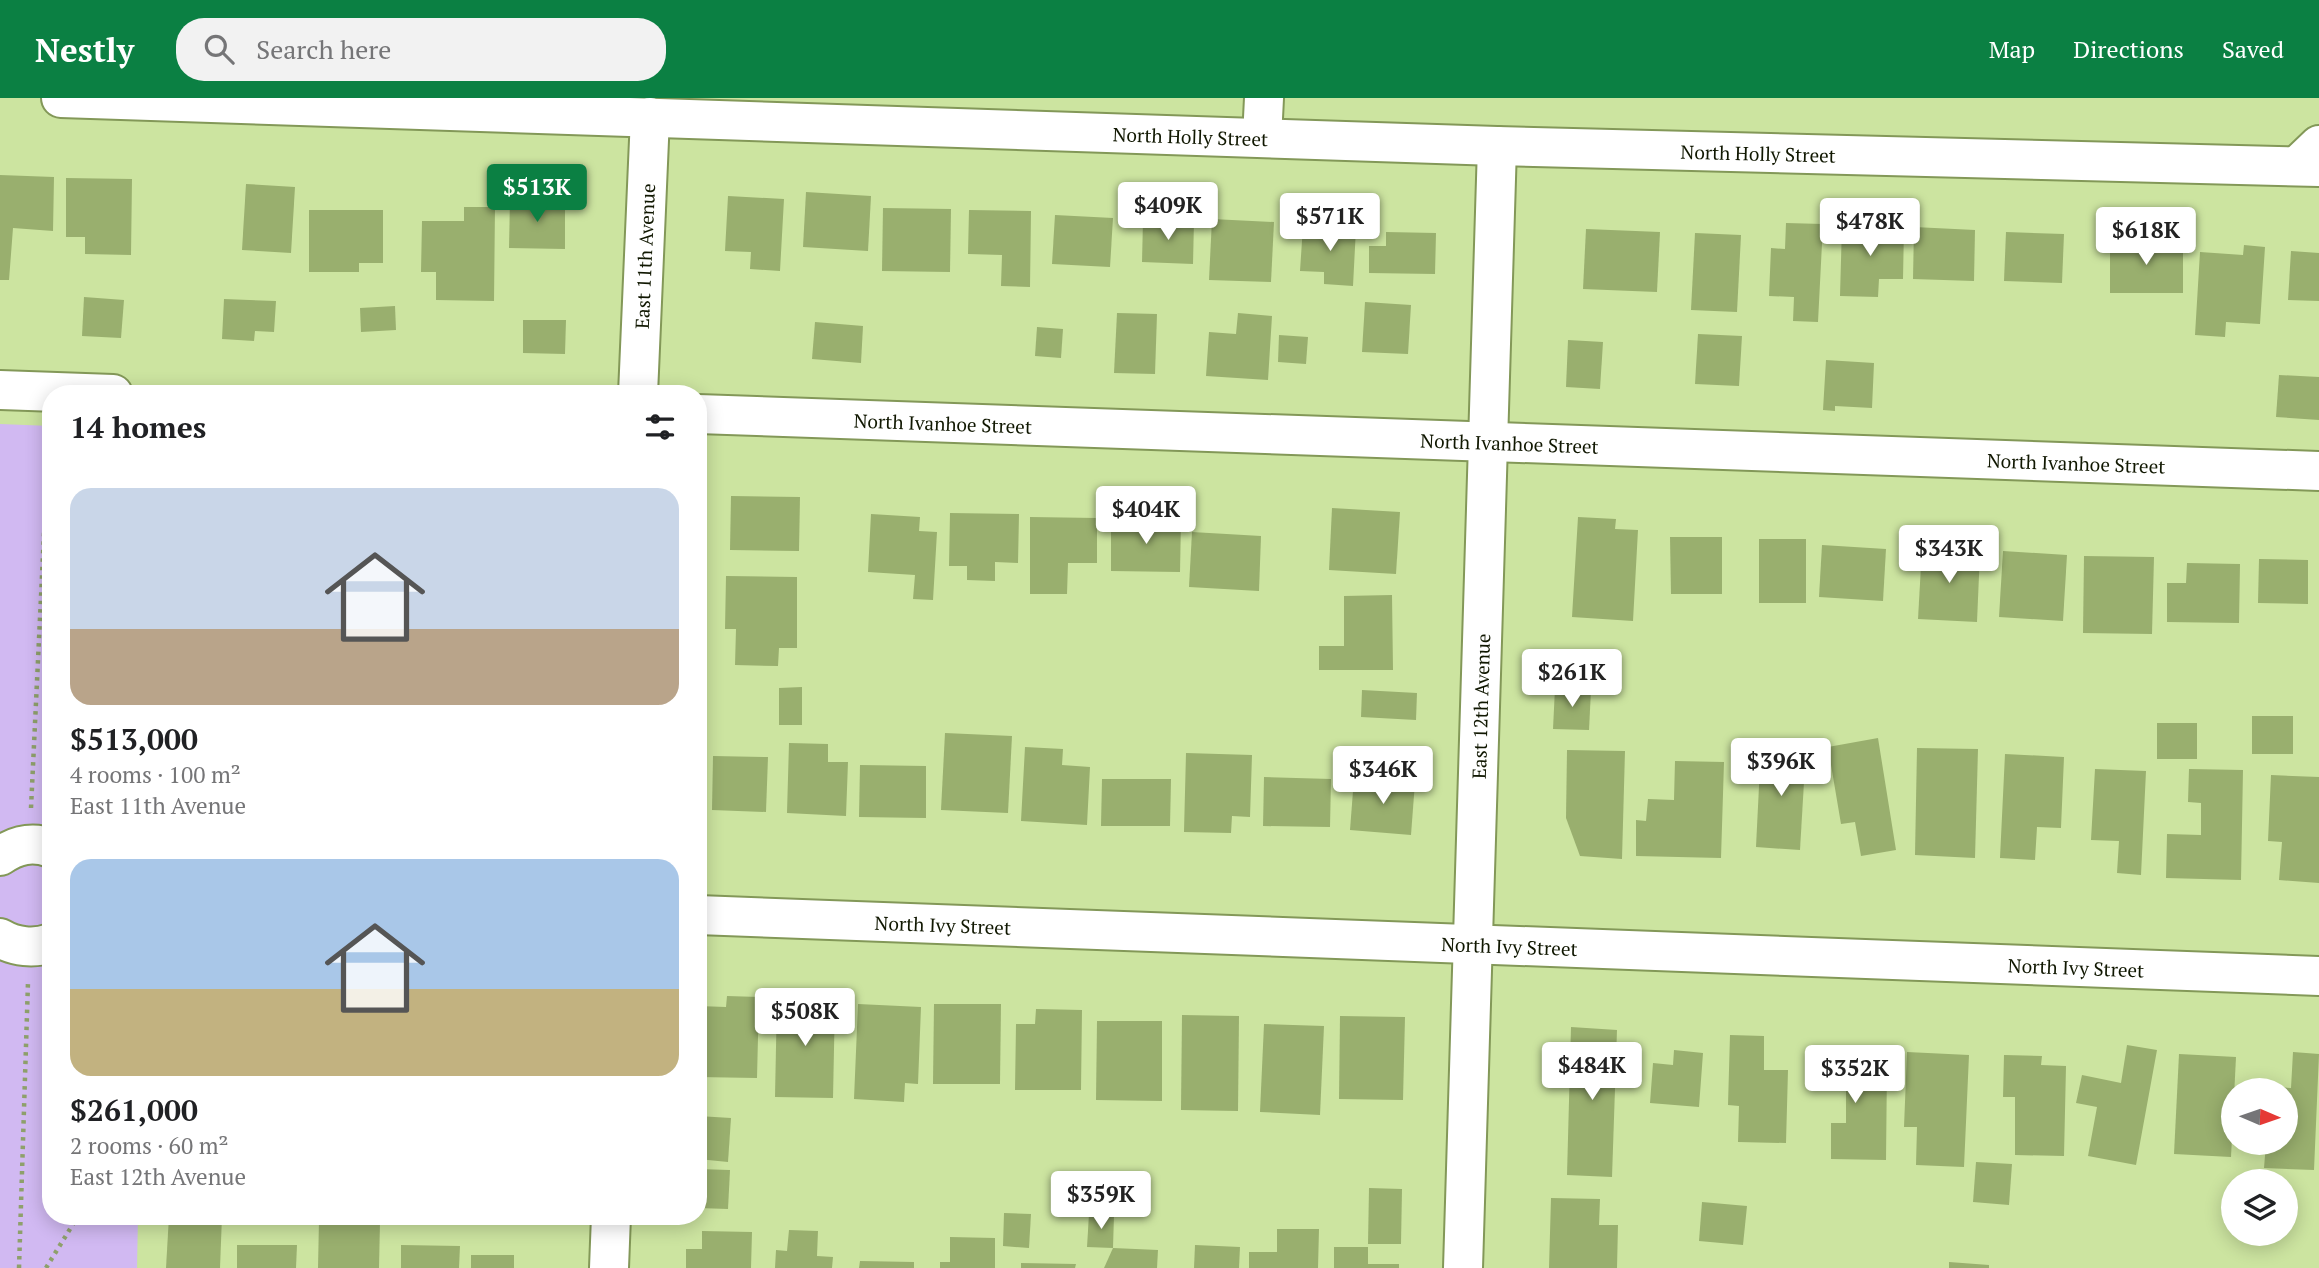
<!DOCTYPE html>
<meta charset="utf-8">
<style>
:root{--surface:#fff;--page:#f2f2f2;--text:#202124;--muted:#757577;--accent:#0b8043}
body{margin:0;font-family:"PT Serif",serif;background:var(--page);color:var(--text);height:100vh;display:flex;flex-direction:column;font-size:26px;white-space:nowrap}
*{box-sizing:border-box;margin:0}
p{font-size:23px;color:var(--muted)}
.icon{flex:none;width:38px;height:38px;fill:none;stroke:currentColor;stroke-width:2;stroke-linecap:round;stroke-linejoin:round}
.map{position:relative;flex:1;overflow:hidden}
.details{position:absolute;left:42px;top:287px;width:665px;height:840px;display:flex;flex-direction:column;background:var(--surface);border-radius:28px;box-shadow:0 4px 18px #0003}
.details>*{flex:none}
.needle{width:46px;rotate:92deg}
.fabs{position:absolute;left:2221px;top:980px;display:grid;gap:14px}
.fabs a{display:grid;place-items:center;width:77px;height:77px;border-radius:50%;background:var(--surface);box-shadow:0 4px 18px #0003;font-size:35px}
.price{position:absolute;translate:-50% -60px;padding:0 16px;border-radius:7px;background:#fff;color:#222;font-size:23px;line-height:46px;filter:drop-shadow(0 2px 4px #0008)}
.price::after{content:'';position:absolute;left:50%;top:42px;width:21px;height:16px;margin-left:-10px;background:inherit;clip-path:polygon(0 0,100% 0,50% 100%)}
.price.active{background:var(--accent);color:#fff}
ul{padding:0;list-style:none}
li{display:grid;align-content:center;gap:14px;height:371px;padding:0 28px}
li span{display:grid;place-items:center;height:217px;border-radius:21px;color:#555}
li>.icon{margin-inline-start:auto}
span .icon{width:126px;height:126px;fill:#fffc;stroke-width:1}
li b{font-size:30px}
h2{display:flex;justify-content:space-between;align-items:center;height:84px;padding:0 28px;font-size:30px}
header{display:flex;align-items:center;gap:42px;box-sizing:border-box;height:98px;padding:0 35px;background:var(--accent);color:#fff}
header strong{font-size:33px}
nav{display:flex;gap:38px;margin-inline-start:auto;font-size:24px}
.search{width:490px;height:63px;background:var(--page);display:flex;align-items:center;gap:18px;box-sizing:border-box;padding:0 24px;border-radius:28px;color:var(--muted);font-size:26px}
.map>svg:first-child{display:block}
.green{fill:#d1b9f2}
.building{fill:#99af6e}
.lines{fill:none;stroke-linecap:round;stroke-linejoin:round}
.street-casing{stroke:#839858;stroke-width:42}
.secondary-casing{stroke:#839858;stroke-width:42}
.path{stroke:#8ea06b;stroke-width:4.5;stroke-dasharray:3.5 5;stroke-linecap:butt}
.street{stroke:#fff;stroke-width:38}
.secondary{stroke:#fff;stroke-width:38}
.labels{text-anchor:middle;dominant-baseline:central;stroke-width:7;stroke-linejoin:round;paint-order:stroke}
.street-label{font-size:19px;fill:#101701;stroke:#cce4a0}
</style>
<header>
<strong>Nestly</strong>
<div class="search"><svg class="icon" aria-label="search" viewBox="0 0 24 24"><circle cx="10" cy="10" r="6"/><path d="M15 15l6 6"/></svg>Search here</div>
<nav><a>Map</a><a>Directions</a><a>Saved</a></nav>
</header>
<div class="map">
<svg width="2319" height="1170" viewBox="0 0 2319 1170">
<rect width="100%" height="100%" fill="#cce4a0"/>
<path class="green" d="M0,326l51,2v790h87l-1,52h-137z"/>
<g class="building">
<path d="M0,77l54,2 -1,54 -40,-3 -4,52h-9z"/>
<path d="M66,80l66,1 -1,76 -46,-1v-17h-19z"/>
<path d="M246,86l49,3 -4,66 -49,-3z"/>
<path d="M806,94l65,4 -3,55 -65,-4z"/>
<path d="M728,98l56,3 -4,72 -30,-2 1,-17 -26,-1z"/>
<path d="M510,101h55v50l-56,-1z"/>
<path d="M464,109h31l-1,94 -58,-1v-28h-15l1,-51h42z"/>
<path d="M883,110l68,1 -1,63 -68,-1z"/>
<path d="M309,112h74v53h-24v9h-50z"/>
<path d="M969,112l62,1 -1,76 -29,-1 1,-31 -34,-1z"/>
<path d="M1055,117l58,3 -3,49 -58,-3z"/>
<path d="M1212,121l62,3 -3,60 -62,-2z"/>
<path d="M1143,122l51,1 -1,43 -51,-2z"/>
<path d="M1786,125l37,1 -5,98 -25,-1 1,-24 -25,-1 2,-48 14,1z"/>
<path d="M1842,127l62,2 -1,52h-24l-1,18 -38,-1z"/>
<path d="M1303,128l53,2 -3,58 -29,-2v-12l-24,-1z"/>
<path d="M1914,129l61,3 -1,51 -61,-2z"/>
<path d="M1586,131l74,3 -3,60 -74,-3z"/>
<path d="M1386,134l50,1 -1,41 -66,-1v-27h17z"/>
<path d="M2006,134l58,2 -2,49 -58,-2z"/>
<path d="M1695,135l46,2 -4,77 -46,-2z"/>
<path d="M2110,142l73,1v52h-73z"/>
<path d="M2244,147l21,2 -5,77 -34,-2 -1,15 -30,-2 5,-83 43,3z"/>
<path d="M2291,153l28,2v48l-31,-1z"/>
<path d="M84,199l40,3 -3,38 -39,-2z"/>
<path d="M224,201l52,2 -2,31 -19,-1 -1,10 -32,-2z"/>
<path d="M1365,204l46,3 -3,49 -46,-2z"/>
<path d="M395,208l1,24 -35,2 -1,-24z"/>
<path d="M1117,215l40,1 -2,60 -41,-1z"/>
<path d="M1238,215l34,3 -4,64 -62,-4 3,-44 27,2z"/>
<path d="M523,222h43l-1,34 -42,-1z"/>
<path d="M815,224l48,4 -2,37 -49,-4z"/>
<path d="M1037,229l26,2 -2,29 -26,-2z"/>
<path d="M1698,236l44,2 -3,50 -44,-2z"/>
<path d="M1279,237l29,2 -2,27 -28,-2z"/>
<path d="M1568,242l35,2 -3,47 -34,-2z"/>
<path d="M1826,262l48,3 -2,45 -37,-2v5l-12,-1z"/>
<path d="M2279,277l40,2v43l-43,-3z"/>
<path d="M731,398l69,1 -1,54 -69,-1z"/>
<path d="M1332,410l68,4 -4,62 -67,-4z"/>
<path d="M950,415l69,1 -1,49 -23,-1v19l-28,-1v-14h-18z"/>
<path d="M871,416l49,3 -1,14 18,1 -4,68 -20,-1 2,-24 -47,-3z"/>
<path d="M1030,419l67,1v45h-29l-1,31h-37z"/>
<path d="M1578,419l38,2 -1,10 23,1 -5,91 -61,-4z"/>
<path d="M1111,422h70l-1,52 -69,-1z"/>
<path d="M1192,434l69,4 -2,55 -70,-4z"/>
<path d="M1670,439h52v57h-51z"/>
<rect x="1759" y="441" width="47" height="64"/>
<path d="M1822,447l64,4 -3,52 -64,-4z"/>
<path d="M1922,450l58,4 -3,70 -59,-3z"/>
<path d="M2003,453l64,4 -4,66 -64,-4z"/>
<path d="M2084,458l70,1 -2,77 -69,-1z"/>
<path d="M2259,461l49,1v44l-50,-1z"/>
<path d="M2187,465l53,1 -1,59 -72,-1v-39h19z"/>
<path d="M726,478l71,1v71h-18l-1,18 -43,-1 1,-36h-11z"/>
<path d="M1392,497l1,75h-74v-24h25v-50z"/>
<path d="M1569,553l37,2 -2,31 -36,-2z"/>
<path d="M802,589v38h-23v-37z"/>
<path d="M1555,590l36,2 -2,40 -36,-1z"/>
<path d="M1362,592l55,3 -1,27 -55,-3z"/>
<rect x="2252" y="618" width="41" height="38"/>
<rect x="2157" y="625" width="40" height="36"/>
<path d="M945,635l67,3 -4,77 -67,-3z"/>
<path d="M1878,640l18,112 -35,6 -6,-34 -14,2 -13,-77z"/>
<path d="M789,645l39,1v18h20l-2,54 -59,-3z"/>
<path d="M1761,648l45,2 -6,102 -44,-3z"/>
<path d="M1025,649l38,2 -1,16 28,2 -3,58 -66,-4z"/>
<path d="M1917,650l61,1 -3,109 -60,-3z"/>
<path d="M1567,652l58,1 -3,108 -42,-3 -14,-38z"/>
<path d="M1186,655l66,2 -2,62 -18,-1 -1,17 -47,-1z"/>
<path d="M2005,656l59,3 -3,71 -24,-1 -2,33 -35,-2z"/>
<path d="M713,658l55,1 -2,55 -54,-2z"/>
<path d="M1675,663l49,1 -3,96 -85,-2v-36l10,1 2,-22 26,1z"/>
<path d="M860,667l66,1v52l-67,-1z"/>
<path d="M2095,671l51,2 -5,104 -24,-2 2,-32 -28,-1z"/>
<path d="M2189,671l54,1 -2,110 -75,-2 1,-44 34,1v-32l-13,-1z"/>
<path d="M2271,677l48,2v106l-40,-3 3,-38 -14,-1z"/>
<path d="M1264,679l67,2 -1,48 -67,-1z"/>
<path d="M1354,680l61,4 -4,53 -61,-5z"/>
<path d="M1102,681h69l-1,47h-69z"/>
<path d="M727,898l32,1 -2,81 -59,-1v-71l28,1z"/>
<path d="M777,900l58,2 -2,98 -58,-1z"/>
<path d="M858,906l63,3 -3,77 -13,-1 -1,19 -50,-3z"/>
<path d="M934,906h67l-1,80h-67z"/>
<path d="M1036,911l46,1 -1,80h-66l1,-66h19z"/>
<path d="M1182,917l57,1 -1,95 -57,-1z"/>
<path d="M1340,918l65,1 -2,83 -64,-1z"/>
<path d="M1097,923h65v80l-66,-1z"/>
<path d="M1264,926l60,2 -4,89 -60,-3z"/>
<path d="M1571,929l46,3 -5,147 -45,-2z"/>
<path d="M1730,937l34,1v34h24l-2,73 -48,-1 1,-36 -11,-1z"/>
<path d="M2127,947l30,5 -21,115 -48,-9 9,-49 -21,-4 6,-28 39,8z"/>
<path d="M1674,952l29,3 -4,54 -49,-4 3,-40 20,2z"/>
<path d="M1813,953h37l1,13 36,1 -1,95 -55,-1v-36h15v-32h-34z"/>
<path d="M1907,954l62,3 -5,112 -48,-2 1,-38h-13z"/>
<path d="M2293,954l26,2 -5,116 -50,-2 2,-25h20v-53h-27v-4l32,2z"/>
<path d="M2179,956l57,3 -5,100 -57,-3z"/>
<path d="M2004,957l38,1 -1,9 25,1 -2,90 -49,-1v-58h-12z"/>
<path d="M698,1018l33,2 -3,44 -30,-3z"/>
<path d="M1976,1064l36,2 -3,41 -36,-3z"/>
<path d="M698,1071l32,1 -2,39 -30,-1z"/>
<path d="M1369,1090l33,1 -1,55h-33z"/>
<path d="M1551,1100l49,1 -1,26h19l-1,43h-68z"/>
<path d="M1702,1104l45,4 -4,39 -44,-4z"/>
<path d="M1004,1115l27,1 -2,34 -26,-2z"/>
<path d="M1089,1116l25,1 -1,33 -26,-1z"/>
<path d="M169,1118h53l-2,52h-54z"/>
<path d="M319,1122l61,2 -1,46h-61z"/>
<path d="M1277,1131h42l-1,39h-69v-16h28z"/>
<path d="M789,1132l29,1 -1,25 16,1 -1,11h-57l1,-18 11,1z"/>
<path d="M702,1133l50,1 -1,36h-65v-19h16z"/>
<path d="M950,1139l45,1v30h-55v-6h10z"/>
<path d="M237,1147h60l-1,23h-59z"/>
<path d="M401,1147l59,1 -1,22h-58z"/>
<path d="M1195,1147l45,2 -1,21h-45z"/>
<path d="M1334,1149h34v17h31v4h-65z"/>
<path d="M1113,1150l45,2 -1,18h-53z"/>
<rect x="471" y="1157" width="43" height="13"/>
<path d="M860,1163l54,1v6h-55z"/>
<path d="M1949,1164l40,3v3h-40z"/>
<path d="M1021,1165l55,1 -1,4h-54z"/>
</g>
<g class="lines">
<g class="street-casing">
<g id="street">
<path id="s1" d="M61,0l1436,48 822,21"/>
<path d="M1262,40l2,-40"/>
<path d="M0,292l113,4"/>
<path id="s2" d="M638,296l12,-277"/>
<path id="s3" d="M698,316l1621,57"/>
<path d="M0,758c16,-11 32,-15 51,-8"/>
<path id="s4" d="M698,817l1621,61"/>
<path d="M0,840c15,9 34,11 51,5"/>
<path d="M609,1170l2,-52"/>
<path id="s5" d="M1463,1170l34,-1122"/>
</g>
</g>
<g class="secondary-casing">
<path id="secondary" d="M2297,68l22,-21"/>
</g>
<g class="path">
<path d="M31,710l17,-359 3,-3"/>
<path d="M19,1170l9,-286"/>
<path d="M46,1170l32,-52"/>
</g>
<use href="#street" class="street"/>
<use href="#secondary" class="secondary"/>
</g>
<g class="labels">
<g class="street-label">
<text stroke="none"><textPath href="#s1" startOffset="1130">North Holly Street</textPath></text>
<text stroke="none"><textPath href="#s1" startOffset="1698">North Holly Street</textPath></text>
<text stroke="none"><textPath href="#s2" startOffset="138">East 11th Avenue</textPath></text>
<text stroke="none"><textPath href="#s3" startOffset="245">North Ivanhoe Street</textPath></text>
<text stroke="none"><textPath href="#s3" startOffset="812">North Ivanhoe Street</textPath></text>
<text stroke="none"><textPath href="#s3" startOffset="1379">North Ivanhoe Street</textPath></text>
<text stroke="none"><textPath href="#s5" startOffset="562">East 12th Avenue</textPath></text>
<text stroke="none"><textPath href="#s4" startOffset="245">North Ivy Street</textPath></text>
<text stroke="none"><textPath href="#s4" startOffset="812">North Ivy Street</textPath></text>
<text stroke="none"><textPath href="#s4" startOffset="1379">North Ivy Street</textPath></text>
</g>
</g>
</svg>
<div class="fabs">
<a><svg class="needle" viewBox="-14 -14 28 28"><path d="M0-13l5 13h-10z" fill="#e53935"/><path d="M0 13l5-13h-10z" fill="#757577"/></svg></a>
<a><svg class="icon" aria-label="layers" viewBox="0 0 24 24"><path d="M12 4l9 5-9 5-9-5zM3 14l9 5 9-5"/></svg></a>
</div>
<b class="price active" style="left:537px;top:126px">$513K</b>
<b class="price" style="left:1168px;top:144px">$409K</b>
<b class="price" style="left:1330px;top:155px">$571K</b>
<b class="price" style="left:1870px;top:160px">$478K</b>
<b class="price" style="left:2146px;top:169px">$618K</b>
<b class="price" style="left:1146px;top:448px">$404K</b>
<b class="price" style="left:1949px;top:487px">$343K</b>
<b class="price" style="left:1572px;top:611px">$261K</b>
<b class="price" style="left:1781px;top:700px">$396K</b>
<b class="price" style="left:1383px;top:708px">$346K</b>
<b class="price" style="left:805px;top:950px">$508K</b>
<b class="price" style="left:1592px;top:1004px">$484K</b>
<b class="price" style="left:1855px;top:1007px">$352K</b>
<b class="price" style="left:1101px;top:1133px">$359K</b>
<section class="details">
<h2>14 homes<svg class="icon" aria-label="filters" viewBox="0 0 24 24"><path d="M4 7h16M4 17h16"/><circle cx="9" cy="7" r="2"/><circle cx="15" cy="17" r="2"/></svg></h2>
<ul>
<li><span style="background:linear-gradient(#c9d6e8 65%,#b9a48a 0)"><svg class="icon" aria-label="home" viewBox="0 0 24 24"><path d="M3 11l9-7 9 7M6 9v11h12V9"/></svg></span><div><b>$513,000</b><p>4 rooms · 100 m²</p><p>East 11th Avenue</p></div></li>
<li><span style="background:linear-gradient(#a9c7e8 60%,#c2b280 0)"><svg class="icon" aria-label="home" viewBox="0 0 24 24"><path d="M3 11l9-7 9 7M6 9v11h12V9"/></svg></span><div><b>$261,000</b><p>2 rooms · 60 m²</p><p>East 12th Avenue</p></div></li>
</ul>
</section>
</div>
